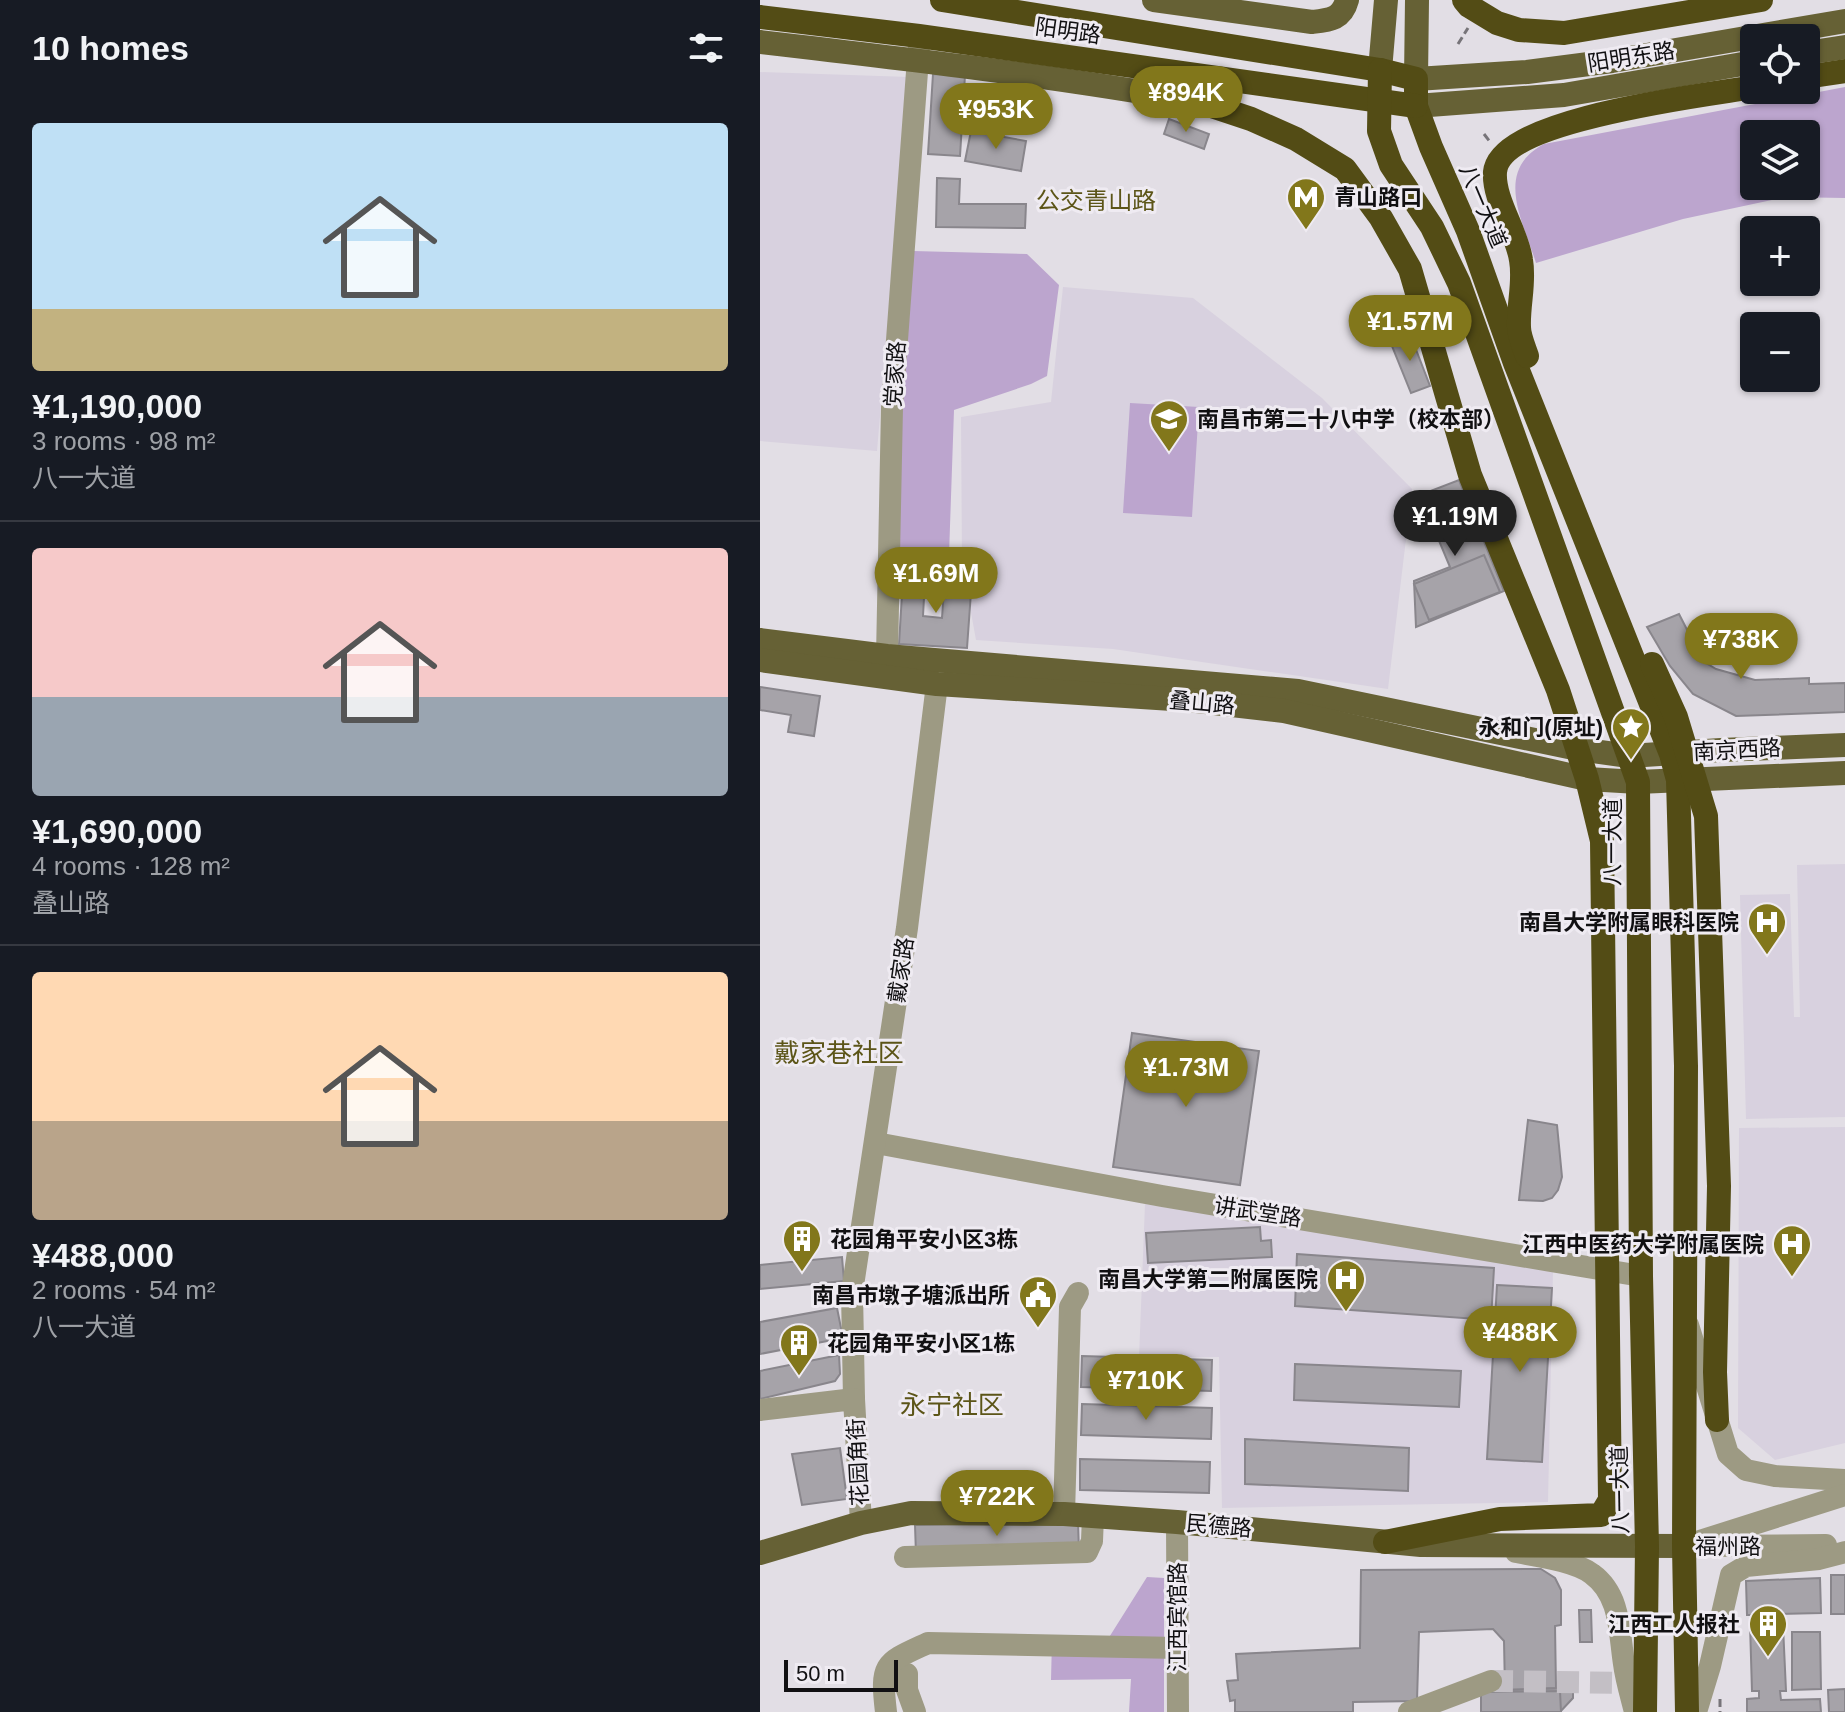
<!DOCTYPE html>
<meta charset="utf-8">
<style>
:root{--surface:#171b24;--page:#20242c;--text:#f1f3f6;--muted:#9ea1a6;--line:#363941;--accent:#82771b}
body{margin:0;font-family:Helvetica,"Noto Sans SC",sans-serif;background:var(--page);color:var(--text);height:100vh;display:flex;flex-direction:column;font-size:30px;white-space:nowrap}
*{box-sizing:border-box;margin:0}
p{font-size:26px;color:var(--muted)}
.icon{flex:none;width:44px;height:44px;fill:none;stroke:currentColor;stroke-width:2;stroke-linecap:round;stroke-linejoin:round}
.map{position:relative;flex:1;overflow:hidden}
.sheet{display:flex;flex-direction:column;background:var(--surface);width:760px}
.sheet>*{flex:none}
.buttons{position:absolute;left:980px;top:24px;display:grid;gap:16px}
.buttons a{display:grid;place-items:center;width:80px;height:80px;border-radius:8px;background:var(--surface);box-shadow:0 2px 6px #0004;font-size:40px}
.scale{position:absolute;left:24px;bottom:20px;width:114px;box-sizing:border-box;padding-left:8px;border:4px solid #111012;border-top:0;font-size:22px;line-height:28px;white-space:nowrap;color:#111012;-webkit-text-stroke:6px #efebf2;paint-order:stroke}
.price{position:absolute;translate:-50% -68px;padding:0 18px;border-radius:28px;background:var(--accent);color:#fff;font-size:26px;line-height:52px;filter:drop-shadow(0 2px 4px #0008)}
.price::after{content:'';position:absolute;left:50%;top:48px;width:24px;height:18px;margin-left:-12px;background:inherit;clip-path:polygon(0 0,100% 0,50% 100%)}
.price.active{background:#222;color:#fff}
ul{padding:0;list-style:none}
li{display:grid;align-content:center;gap:16px;height:424px;padding:0 32px}
li+li{border-top:2px solid var(--line)}
li span{display:grid;place-items:center;height:248px;border-radius:8px;color:#555}
li>.icon{margin-inline-start:auto}
span .icon{width:144px;height:144px;fill:#fffc;stroke-width:1}
li b{font-size:34px}
h2{display:flex;justify-content:space-between;align-items:center;height:96px;padding:0 32px;font-size:34px}
main{display:flex;flex:1;min-height:0}
.map>svg:first-child{display:block}
.built{fill:#d8d1df}
.green{fill:#bca5ce;fill-rule:evenodd}
.building{fill:#a6a3a9;stroke:#89868c;stroke-width:2}
.lines{fill:none;stroke-linecap:round;stroke-linejoin:round}
.minor-tunnel{stroke:#c3bfc5;stroke-width:22;stroke-dasharray:22 11;stroke-linecap:butt}
.path{stroke:#777479;stroke-width:3;stroke-dasharray:8 4;stroke-linecap:butt}
.minor{stroke:#9d9a83;stroke-width:22}
.major{stroke:#666135;stroke-width:24}
.highway{stroke:#534c15;stroke-width:24}
.labels{text-anchor:middle;dominant-baseline:central;stroke-width:6;stroke-linejoin:round;paint-order:stroke}
.street-label{font-size:22px;fill:#111012;stroke:#efebf2}
.poi-label{font-size:22px;font-weight:bold;fill:#111012;stroke:#efebf2;text-anchor:end}
.neighbourhood-label{font-size:24px;fill:#5c5518;stroke:#efebf2}
.quarter-label{font-size:26px;fill:#5c5518;stroke:#efebf2}
</style>
<main>
<section class="sheet">
<h2>10 homes<svg class="icon" aria-label="filters" viewBox="0 0 24 24"><path d="M4 7h16M4 17h16"/><circle cx="9" cy="7" r="2"/><circle cx="15" cy="17" r="2"/></svg></h2>
<ul>
<li><span style="background:linear-gradient(#bfe0f5 75%,#c2b280 0)"><svg class="icon" aria-label="home" viewBox="0 0 24 24"><path d="M3 11l9-7 9 7M6 9v11h12V9"/></svg></span><div><b>¥1,190,000</b><p>3 rooms · 98 m²</p><p>八一大道</p></div></li>
<li><span style="background:linear-gradient(#f6c9c9 60%,#9aa5b1 0)"><svg class="icon" aria-label="home" viewBox="0 0 24 24"><path d="M3 11l9-7 9 7M6 9v11h12V9"/></svg></span><div><b>¥1,690,000</b><p>4 rooms · 128 m²</p><p>叠山路</p></div></li>
<li><span style="background:linear-gradient(#ffd9b3 60%,#b9a48a 0)"><svg class="icon" aria-label="home" viewBox="0 0 24 24"><path d="M3 11l9-7 9 7M6 9v11h12V9"/></svg></span><div><b>¥488,000</b><p>2 rooms · 54 m²</p><p>八一大道</p></div></li>
</ul>
</section>
<div class="map">
<svg width="1085" height="1712" viewBox="0 0 1085 1712">
<rect width="100%" height="100%" fill="#e2dee5"/>
<g class="built">
<path d="M0,72l149,5 -32,374 -117,-10z"/>
<path d="M303,287l130,11 129,100 90,91 -24,200 -275,-40 -137,-9 -14,-77 -1,-146 90,-15z"/>
<path d="M1085,864v253l-99,2 -6,-224 50,-1 4,123h6l-3,-152z"/>
<path d="M1085,1127v316l-70,17 -37,-32 1,-300z"/>
<path d="M385,1204l408,66 -5,232 -326,6 -3,-151 -80,1z"/>
</g>
<g class="green">
<path d="M1085,87v111l-59,-1 -103,22 -147,44c-13,-42 -43,-92 8,-119zM994,134h52v52h-52z"/>
<path d="M153,251l114,3 32,31 -12,91 -16,8 -77,26 -5,145 9,14 -60,3 3,-173z"/>
<path d="M370,403l69,4 -7,110 -69,-4z"/>
<path d="M387,1577l17,1v134h-35l2,-33 -80,1 1,-40 56,-1z"/>
</g>
<g class="building">
<path d="M173,74l32,1 -5,81 -32,-2z"/>
<path d="M409,119l40,15 -5,15 -40,-15z"/>
<path d="M211,131l55,10 -5,30 -56,-10z"/>
<path d="M177,178l23,1 -1,25h67l-1,24 -89,-1z"/>
<path d="M650,334l20,52 -19,7 -21,-52z"/>
<path d="M699,480l45,111 -88,36 -2,-46 36,-14 -30,-72z"/>
<path d="M724,555l16,37 -71,28 -15,-36z"/>
<path d="M185,576l27,2 -5,70 -68,-4 4,-66 22,1 -2,37 19,2z"/>
<path d="M919,614l24,47 13,8 39,11 54,-2v6l36,-1v29l-109,4 -43,-22 -23,-28 -23,-39z"/>
<path d="M0,687l60,9 -6,40 -26,-4 3,-17 -31,-5z"/>
<path d="M372,1033l127,18 -19,134 -127,-18z"/>
<path d="M768,1120l29,5 5,52 -4,13 -6,8 -9,3 -24,-1z"/>
<path d="M500,1227l1,14 10,-1 1,17 -124,6 -2,-30z"/>
<path d="M537,1254l197,14 -3,52 -196,-14z"/>
<path d="M82,1257l2,24 -84,8v-24z"/>
<path d="M737,1285l55,3 -10,174 -55,-3z"/>
<path d="M77,1308l6,30 -83,16v-32z"/>
<path d="M79,1355l1,19 -5,7 -75,18v-28z"/>
<path d="M322,1356l130,4 -1,31 -130,-4z"/>
<path d="M535,1364l166,7 -2,36 -165,-7z"/>
<path d="M322,1404l130,4 -1,31 -130,-4z"/>
<path d="M485,1439l164,9 -1,43 -163,-7z"/>
<path d="M80,1448l7,51 -45,6 -10,-51z"/>
<path d="M320,1459l130,3 -1,31 -129,-3z"/>
<path d="M318,1522l1,30 -163,3 -1,-30z"/>
<path d="M781,1569l14,9 6,12v35l-6,1 1,62 -51,2 -1,-49 -11,-12 -74,3 -2,69 -64,1v10h-118v-12l-5,1 -3,-20 11,-1 -2,-26 124,-6 1,-78z"/>
<rect x="1071" y="1575" width="14" height="39"/>
<path d="M1060,1578l1,35 -44,1v12h6l3,65h-6l1,9 39,-1 1,13h-74v-13l12,-1v-7h-7l-2,-67h7l-1,-9h-9l-1,-34z"/>
<path d="M819,1610h12l1,32h-12z"/>
<path d="M1032,1632h28l1,57 -29,1z"/>
<path d="M813,1688v10l-13,14h-55v-22z"/>
<path d="M1085,1689v23h-16l-1,-22z"/>
<path d="M800,1691l1,21h-80v-20z"/>
</g>
<g class="lines">
<path class="minor-tunnel" d="M731,1681l137,2"/>
<g class="path">
<path d="M698,44l10,-16"/>
<path d="M724,134l7,9"/>
<path d="M960,1699v13"/>
</g>
<g class="minor">
<path d="M116,1143l286,53 479,80"/>
<path d="M928,1325l40,129 18,16 29,6 70,4"/>
<path d="M94,1399l-2,-107 55,-364 30,-244 -50,-28 5,-249 27,-362"/>
<path d="M0,1410l94,-11 7,124"/>
<path d="M304,1514l6,-207 8,-14"/>
<path d="M417,1522l1,190"/>
<path d="M924,1546l161,-51"/>
<path d="M945,1546l121,-1"/>
<path d="M756,1552c21,4 59,9 76,22 29,21 27,58 32,90 2,16 7,32 11,48"/>
<path d="M145,1557l182,-5 5,-11 1,-25"/>
<path d="M147,1674v16l8,22"/>
<path d="M126,1712c-6,-50 -1,-49 42,-69l249,5"/>
<path d="M649,1712l82,-31"/>
<path d="M936,1712l14,-46 21,-91 15,-9 73,-7 26,-7"/>
</g>
<g class="major">
<path d="M394,0l158,22c18,-2 30,-3 35,-22"/>
<path d="M657,0l-1,79 111,-7 85,-11 233,-40"/>
<path d="M0,42c147,17 294,34 440,60"/>
<path d="M1046,53l39,-6"/>
<path d="M620,70l6,-70"/>
<path d="M656,106l148,-11 190,-33"/>
<path d="M0,640l127,16 411,35 280,58 51,7 92,-6 124,-5"/>
<path d="M0,660l177,24 251,16 96,11 303,68 51,3 207,-9"/>
<path d="M0,1553l101,-30 50,-10 153,1 113,8 244,23 263,1"/>
</g>
<g class="highway">
<path d="M182,0l438,70 36,9v27l15,41 37,84 47,132 156,391 7,26 8,286 -2,480 3,166"/>
<path d="M704,0l5,6 28,17 22,7 45,3 197,-33"/>
<path d="M0,17l159,19 497,70"/>
<path d="M620,70l-1,61 12,34 41,62 27,56 179,499 3,494 6,271 -2,165"/>
<path d="M1046,77l39,-6"/>
<path d="M440,102l51,17 45,20 49,30 36,49 29,51 60,206 88,215 29,89 15,62 8,659 -9,15 -101,4 -115,23"/>
<path d="M767,356c-3,-9 -8,-20 -8,-29 -1,-23 6,-44 2,-67 -4,-28 -28,-61 -26,-88 5,-54 213,-77 259,-85"/>
<path d="M892,664l24,53 30,99 13,370 -4,186 2,48"/>
</g>
</g>
<defs>
<g id="metro-pin" transform="scale(2)"><path d="M0 17L-7.5 6A9.5 9.5 0 1 1 7.5 6Z" fill="#82771b" stroke="#efebf2"/><path d="M-5.5 5V-5H-3L0 0L3-5H5.5V5H3V-.5L0 4L-3-.5V5Z" fill="#fff"/></g>
<g id="school-pin" transform="scale(2)"><path d="M0 17L-7.5 6A9.5 9.5 0 1 1 7.5 6Z" fill="#82771b" stroke="#efebf2"/><path d="M0-5L7-2L0 1L-7-2ZM-4 1L0 2.5L4 1V4Q0 6-4 4Z" fill="#fff"/></g>
<g id="sight-pin" transform="scale(2)"><path d="M0 17L-7.5 6A9.5 9.5 0 1 1 7.5 6Z" fill="#82771b" stroke="#efebf2"/><path d="M0-6L1.8-2.2L6-1.7L2.9 1.2L3.7 5.4L0 3.3L-3.7 5.4L-2.9 1.2L-6-1.7L-1.8-2.2Z" fill="#fff"/></g>
<g id="hospital-pin" transform="scale(2)"><path d="M0 17L-7.5 6A9.5 9.5 0 1 1 7.5 6Z" fill="#82771b" stroke="#efebf2"/><path d="M-5-5h3v3.5h4V-5h3V5h-3V1.5h-4V5h-3Z" fill="#fff"/></g>
<g id="building-pin" transform="scale(2)"><path d="M0 17L-7.5 6A9.5 9.5 0 1 1 7.5 6Z" fill="#82771b" stroke="#efebf2"/><path d="M-4-6H4V6H1V3H-1V6H-4ZM-2.5-4.3h1.7v1.8h-1.7ZM.8-4.3h1.7v1.8H.8ZM-2.5-1h1.7V.8h-1.7ZM.8-1h1.7V.8H.8Z" fill="#fff"/></g>
<g id="civic-pin" transform="scale(2)"><path d="M0 17L-7.5 6A9.5 9.5 0 1 1 7.5 6Z" fill="#82771b" stroke="#efebf2"/><path d="M-.6-6.5H3V-4.5H.6V-3L4-1V1h2V6H-6V1h2V-1L-.6-3ZM-1.2 2.5V6h2.4V2.5Z" fill="#fff"/></g>
</defs>
<g fill-rule="evenodd">
<use href="#metro-pin" x="546" y="197"/>
<use href="#school-pin" x="409" y="419"/>
<use href="#sight-pin" x="871" y="727"/>
<use href="#hospital-pin" x="1007" y="922"/>
<use href="#building-pin" x="42" y="1239"/>
<use href="#hospital-pin" x="1032" y="1244"/>
<use href="#hospital-pin" x="586" y="1279"/>
<use href="#civic-pin" x="278" y="1295"/>
<use href="#building-pin" x="39" y="1343"/>
<use href="#building-pin" x="1008" y="1624"/>
</g>
<g class="labels">
<g class="street-label">
<text transform="translate(308 31) rotate(8)">阳明路</text>
<text transform="translate(871 57) rotate(-9)">阳明东路</text>
<text transform="translate(723 206) rotate(67)">八一大道</text>
<text transform="translate(135 374) rotate(-86)">党家路</text>
<text transform="translate(442 703) rotate(5)">叠山路</text>
<text transform="translate(977 750) rotate(-3)">南京西路</text>
<text transform="translate(852 842) rotate(-90)">八一大道</text>
<text transform="translate(141 970) rotate(-82)">戴家路</text>
<text transform="translate(498 1212) rotate(9)">讲武堂路</text>
<text transform="translate(98 1462) rotate(-93)">花园角街</text>
<text transform="translate(860 1490) rotate(-91)">八一大道</text>
<text transform="translate(459 1526) rotate(5)">民德路</text>
<text x="968" y="1546">福州路</text>
<text transform="translate(417 1617) rotate(-90)">江西宾馆路</text>
</g>
<g class="poi-label">
<text x="574" y="197" text-anchor="start">青山路口</text>
<text x="437" y="419" text-anchor="start">南昌市第二十八中学（校本部）</text>
<text x="843" y="727">永和门(原址)</text>
<text x="979" y="922">南昌大学附属眼科医院</text>
<text x="70" y="1239" text-anchor="start">花园角平安小区3栋</text>
<text x="1004" y="1244">江西中医药大学附属医院</text>
<text x="558" y="1279">南昌大学第二附属医院</text>
<text x="250" y="1295">南昌市墩子塘派出所</text>
<text x="67" y="1343" text-anchor="start">花园角平安小区1栋</text>
<text x="980" y="1624">江西工人报社</text>
</g>
<g class="neighbourhood-label">
<text x="336" y="200">公交青山路</text>
</g>
<g class="quarter-label">
<text x="79" y="1053">戴家巷社区</text>
<text x="192" y="1405">永宁社区</text>
</g>
</g>
</svg>
<div class="buttons">
<a><svg class="icon" aria-label="locate" viewBox="0 0 24 24"><circle cx="12" cy="12" r="6"/><path d="M12 2v4M12 18v4M2 12h4M18 12h4"/></svg></a>
<a><svg class="icon" aria-label="layers" viewBox="0 0 24 24"><path d="M12 4l9 5-9 5-9-5zM3 14l9 5 9-5"/></svg></a>
<a>+</a>
<a>−</a>
</div>
<div class="scale">50 m</div>
<b class="price" style="left:426px;top:134px">¥894K</b>
<b class="price" style="left:236px;top:151px">¥953K</b>
<b class="price" style="left:650px;top:363px">¥1.57M</b>
<b class="price active" style="left:695px;top:558px">¥1.19M</b>
<b class="price" style="left:176px;top:615px">¥1.69M</b>
<b class="price" style="left:981px;top:681px">¥738K</b>
<b class="price" style="left:426px;top:1109px">¥1.73M</b>
<b class="price" style="left:760px;top:1374px">¥488K</b>
<b class="price" style="left:386px;top:1422px">¥710K</b>
<b class="price" style="left:237px;top:1538px">¥722K</b>
</div>
</main>
